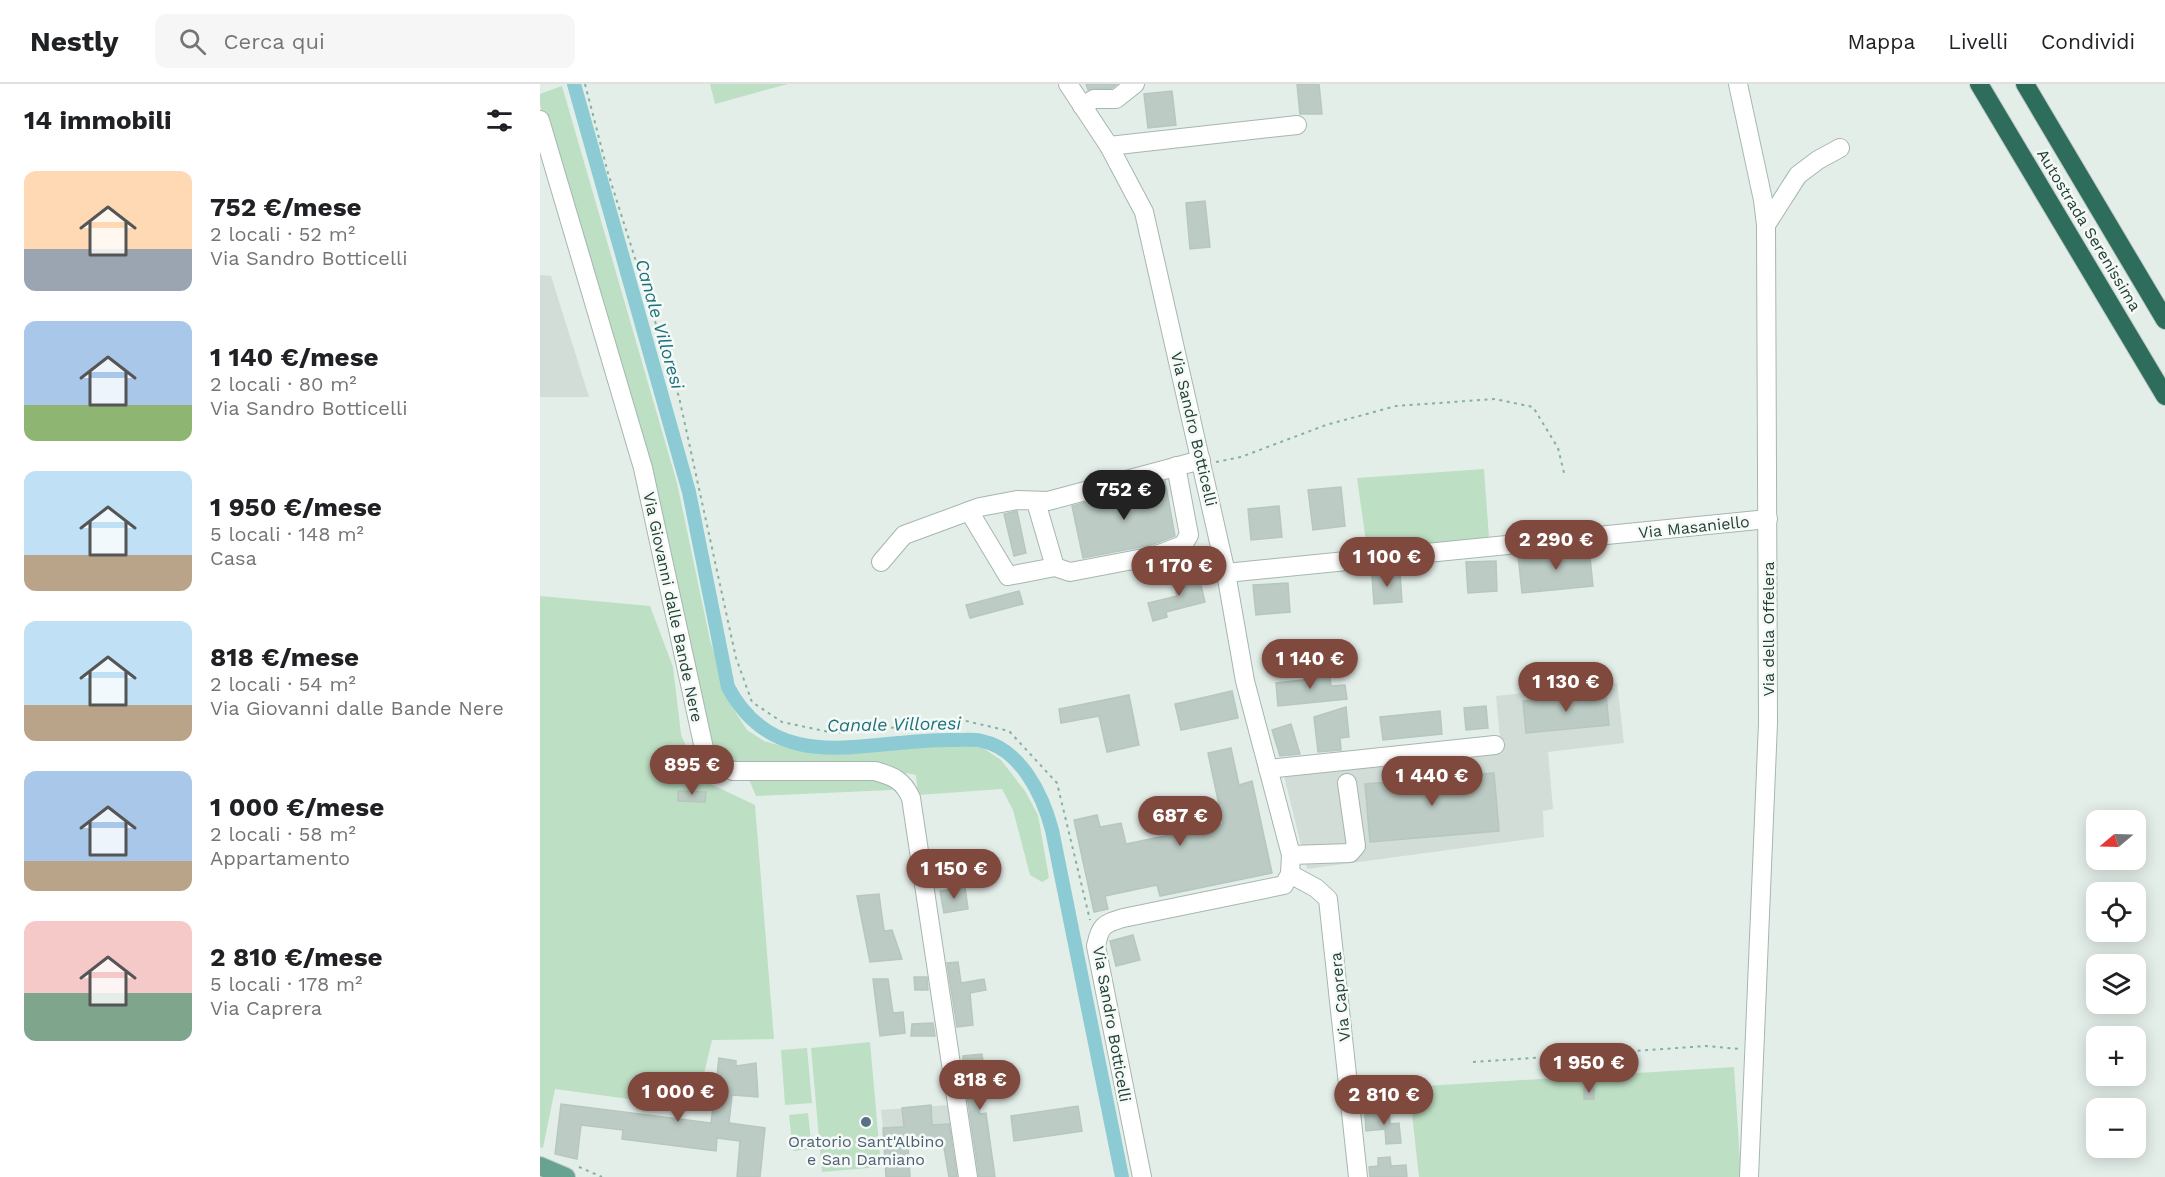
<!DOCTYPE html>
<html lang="it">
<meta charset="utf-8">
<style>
:root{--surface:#fff;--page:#f6f6f6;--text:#202124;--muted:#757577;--line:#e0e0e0;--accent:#7f493d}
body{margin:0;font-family:"Work Sans",sans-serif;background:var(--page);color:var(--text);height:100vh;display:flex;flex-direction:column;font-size:22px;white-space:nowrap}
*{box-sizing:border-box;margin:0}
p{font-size:20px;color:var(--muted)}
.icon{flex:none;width:33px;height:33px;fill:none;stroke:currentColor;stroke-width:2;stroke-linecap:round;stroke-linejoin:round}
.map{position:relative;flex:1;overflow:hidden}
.side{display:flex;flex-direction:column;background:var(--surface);width:540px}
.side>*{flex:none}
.needle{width:39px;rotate:251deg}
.fabs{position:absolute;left:1546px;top:726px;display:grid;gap:12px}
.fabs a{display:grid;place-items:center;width:60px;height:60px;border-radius:12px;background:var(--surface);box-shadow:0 3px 15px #0003;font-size:30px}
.price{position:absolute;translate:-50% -51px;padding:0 14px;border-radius:21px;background:var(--accent);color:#fff;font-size:20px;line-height:39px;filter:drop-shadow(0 2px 3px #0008)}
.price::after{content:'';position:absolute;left:50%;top:36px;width:18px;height:14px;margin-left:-9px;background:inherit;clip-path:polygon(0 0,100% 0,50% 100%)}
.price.current{background:#222;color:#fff}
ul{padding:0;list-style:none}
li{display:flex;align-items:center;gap:18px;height:150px;padding:0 24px}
li span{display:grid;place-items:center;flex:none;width:168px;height:120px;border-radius:12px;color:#555}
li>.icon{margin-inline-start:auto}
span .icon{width:72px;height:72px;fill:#fffc;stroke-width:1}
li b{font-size:26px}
h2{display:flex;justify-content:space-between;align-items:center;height:72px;padding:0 24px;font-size:26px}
header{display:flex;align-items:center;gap:36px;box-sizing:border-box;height:84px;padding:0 30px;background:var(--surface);border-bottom:2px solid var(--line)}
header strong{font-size:28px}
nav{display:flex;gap:33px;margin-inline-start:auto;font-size:21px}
.search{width:420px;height:54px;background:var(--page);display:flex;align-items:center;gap:15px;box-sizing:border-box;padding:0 21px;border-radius:12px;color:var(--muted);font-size:22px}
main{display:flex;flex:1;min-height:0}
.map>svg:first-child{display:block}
.built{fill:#d2ddd8}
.green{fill:#bddfc4}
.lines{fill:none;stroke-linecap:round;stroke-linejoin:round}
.canal{stroke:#8ccbd3;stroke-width:14}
.building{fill:#bccbc4;stroke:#b6c7bf;stroke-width:1.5}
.minor-casing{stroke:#a6b6b0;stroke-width:20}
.major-casing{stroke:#c1cac7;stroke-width:20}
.highway-casing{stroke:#c1cac7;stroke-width:20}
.path{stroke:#84b1a1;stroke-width:2;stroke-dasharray:3 4.5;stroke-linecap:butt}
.minor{stroke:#fff;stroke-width:18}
.major{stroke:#68a391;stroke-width:18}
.highway{stroke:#2e6c5c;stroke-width:18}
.service-dot{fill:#5c6f8a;stroke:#f5faf7;stroke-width:2}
.labels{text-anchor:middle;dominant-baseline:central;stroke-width:5;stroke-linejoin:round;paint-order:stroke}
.street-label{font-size:16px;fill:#234036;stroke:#f5faf7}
.service-label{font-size:16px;fill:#4e5e75;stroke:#f5faf7}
.water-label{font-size:18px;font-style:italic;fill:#1c717d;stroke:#f5faf7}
</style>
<header>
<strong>Nestly</strong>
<div class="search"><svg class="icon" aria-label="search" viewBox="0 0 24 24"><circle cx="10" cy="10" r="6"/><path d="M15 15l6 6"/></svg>Cerca qui</div>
<nav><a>Mappa</a><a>Livelli</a><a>Condividi</a></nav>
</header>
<main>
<section class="side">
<h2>14 immobili<svg class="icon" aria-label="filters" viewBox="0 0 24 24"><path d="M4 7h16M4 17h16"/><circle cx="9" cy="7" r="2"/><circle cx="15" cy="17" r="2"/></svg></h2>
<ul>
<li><span style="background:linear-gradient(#ffd9b3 65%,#9aa5b1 0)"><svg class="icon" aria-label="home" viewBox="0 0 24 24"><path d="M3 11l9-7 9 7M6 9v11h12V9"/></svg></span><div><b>752 €/mese</b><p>2 locali · 52 m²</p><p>Via Sandro Botticelli</p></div></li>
<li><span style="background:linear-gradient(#a9c7e8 70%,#8fb573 0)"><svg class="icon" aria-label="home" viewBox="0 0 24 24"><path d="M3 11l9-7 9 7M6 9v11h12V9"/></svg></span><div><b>1 140 €/mese</b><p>2 locali · 80 m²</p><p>Via Sandro Botticelli</p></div></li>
<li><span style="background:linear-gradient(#bfe0f5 70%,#b9a48a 0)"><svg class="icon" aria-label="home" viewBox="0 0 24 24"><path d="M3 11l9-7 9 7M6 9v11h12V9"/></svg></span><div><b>1 950 €/mese</b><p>5 locali · 148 m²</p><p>Casa</p></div></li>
<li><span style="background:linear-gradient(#bfe0f5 70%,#b9a48a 0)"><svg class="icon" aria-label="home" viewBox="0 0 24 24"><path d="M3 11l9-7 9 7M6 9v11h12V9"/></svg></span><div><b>818 €/mese</b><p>2 locali · 54 m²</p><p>Via Giovanni dalle Bande Nere</p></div></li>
<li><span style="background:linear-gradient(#a9c7e8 75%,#b9a48a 0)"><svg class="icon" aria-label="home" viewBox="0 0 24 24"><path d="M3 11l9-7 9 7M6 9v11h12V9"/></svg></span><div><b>1 000 €/mese</b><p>2 locali · 58 m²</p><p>Appartamento</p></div></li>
<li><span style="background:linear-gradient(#f6c9c9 60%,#7fa58c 0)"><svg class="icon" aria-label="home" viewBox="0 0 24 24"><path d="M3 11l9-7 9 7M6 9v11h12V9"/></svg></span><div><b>2 810 €/mese</b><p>5 locali · 178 m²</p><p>Via Caprera</p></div></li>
</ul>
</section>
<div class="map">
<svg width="1625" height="1093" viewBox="0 0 1625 1093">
<rect width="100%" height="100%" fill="#e4eee9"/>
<g class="built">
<path d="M0,191l11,1 38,121h-49z"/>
<path d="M1077,599l7,60 -76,9 5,57 -10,2 1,26 -237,32 -23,-93 217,-28 -5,-52z"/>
<path d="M409,1021l6,36 -70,5 -4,-36z"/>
</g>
<g class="green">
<path d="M170,0h78l-73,20z"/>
<path d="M22,2l115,397 33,157 22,67 15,23 17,11 29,8 26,2 142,-6 22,3 18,12 24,31 13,24 11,63 -7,4 -12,-7 -17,-65 -11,-21 -84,6 -2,-20 -10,-2 -14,17 -136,6 -11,-26c-26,-7 -30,-18 -42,-41l-116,-466 -47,-158v-11z"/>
<path d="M944,385l5,69 -122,11 -10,-71z"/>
<path d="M0,512l110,10 23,61 8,67 17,44 57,27 19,234 -62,1 -16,68 -141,-19 -12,59 -3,-1z"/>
<path d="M330,958l11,125 -59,5 -11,-124z"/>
<path d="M267,964l5,55 -27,2 -4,-55z"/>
<path d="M1194,983l7,110h-322l-10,-90z"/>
<path d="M268,1029l4,36 -19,2 -4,-36z"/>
</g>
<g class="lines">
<path class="canal" d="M34,0l115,408 39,195c50,94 144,50 227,53 9,0 19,-1 27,1 39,8 61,55 70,89l70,347"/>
</g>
<g class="building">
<path d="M546,0h31l-5,4 -24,2z"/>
<path d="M757,0h22l3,30h-22z"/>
<path d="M632,7l4,34 -28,3 -4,-34z"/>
<path d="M665,117l5,46 -20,2 -4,-46z"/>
<path d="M625,397l10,55 -24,9 -68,13 -11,-52z"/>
<path d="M801,403l4,39 -32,4 -5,-40z"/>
<path d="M739,422l3,31 -31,3 -3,-31z"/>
<path d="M477,427l9,42 -12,3 -10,-42z"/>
<path d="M1049,464l4,38 -71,7 -4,-38z"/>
<path d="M956,477l1,30 -29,2 -2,-31z"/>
<path d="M658,489l7,29 -39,10 1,5 -14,4 -5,-18 29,-7 -4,-17z"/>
<path d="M860,489l2,29 -28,2 -2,-29z"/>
<path d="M748,499l2,29 -34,3 -3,-30z"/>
<path d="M479,507l4,13 -53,14 -4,-13z"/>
<path d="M789,583l2,19 14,-1 2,14 -69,7 -2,-23 36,-4 -1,-10z"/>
<path d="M692,607l6,27 -57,12 -6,-26z"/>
<path d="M1066,610l3,31 -83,8 -3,-32z"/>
<path d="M589,611l10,50 -32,7 -8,-36 -38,7 -2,-14z"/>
<path d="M946,622l2,22 -22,2 -2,-22z"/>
<path d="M806,623l3,30 -9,1 1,12 -23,2 -4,-35z"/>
<path d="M900,627l2,23 -59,6 -3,-23z"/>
<path d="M751,640l9,30 -20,2 -8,-26z"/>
<path d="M691,664l8,37 13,-4 20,92 -112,23 -3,-11 -52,11 3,13 -14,3 -20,-92 23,-5 3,12 21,-4 5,21 97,-20 -15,-71z"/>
<path d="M954,689l5,58 -129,11 -5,-58z"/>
<path d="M138,707l28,1 -1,10 -27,-1z"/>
<path d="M425,803l3,22 -24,4 -4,-22z"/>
<path d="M339,810l5,37 8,-1 10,29 -32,3 -13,-66z"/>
<path d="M593,851l7,25 -24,6 -6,-25z"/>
<path d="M418,878l3,21 23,-4 2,11 -16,3 3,32 -16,2 -10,-64z"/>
<path d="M374,893h13l1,13h-13z"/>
<path d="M333,895h15l5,34 10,-1 2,21 -25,3z"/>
<path d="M393,939l2,13h-24l1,-12z"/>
<path d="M442,970l3,25 14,-2 1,13 -23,4 3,20 6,-1 9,64h-16l-16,-109v-12z"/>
<path d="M179,974l17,3v5l20,-3 2,34 -26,-2 -3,28 36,5 -5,49h-23l3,-36 -23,-3 -1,13 -94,-12 1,-9 -42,-5 -4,34 -22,-5 6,-50 150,19z"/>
<rect x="1044" y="1004" width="10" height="11"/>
<path d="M391,1021l1,20 17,-1 8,53h-8l-6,-35 -35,2 2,33h-24l-3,-49 21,-1 -2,-19z"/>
<path d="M538,1022l4,25 -68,10 -3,-25z"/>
<path d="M849,1025l1,15 9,-1 2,20 -15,1 -1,-15 -19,2 -1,-16 12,-1 -1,-4z"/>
<path d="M850,1073l1,9 15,-1 1,12h-37l-1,-10 9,-1v-8z"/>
</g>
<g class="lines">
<g class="minor-casing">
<g id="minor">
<path d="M528,0l41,62 35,66 82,361 19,108 46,174 -1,19 -6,11 -161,33c-20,6 -23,8 -27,28l46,231"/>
<path d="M1198,0l25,116 3,25 2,498 -19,454"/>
<path d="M542,22l12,-7h22l19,-15"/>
<path d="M0,36l103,348 62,285 10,10 18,8h142c18,5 28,9 36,27l57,379"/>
<path d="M569,62l188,-21"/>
<path d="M1226,141l32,-50 20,-15 22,-12"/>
<path d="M496,418l19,65 15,5 84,-16 29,-11 6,-10 -13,-69"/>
<path d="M429,427l39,65 47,-9"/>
<path d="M341,478l23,-27 76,-28 37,-7 31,1 153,-41"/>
<path d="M686,489l542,-54"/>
<path d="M728,685l227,-24"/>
<path d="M751,771l59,-2 6,-7 -9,-63"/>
<path d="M750,790l26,14 12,11 30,278"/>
</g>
</g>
<g class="major-casing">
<path id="major" d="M0,1082l26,11"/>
</g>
<g class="highway-casing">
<g id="highway">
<path d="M1439,0l186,312"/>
<path d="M1485,0l140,236"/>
</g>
</g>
<g class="path">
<path d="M45,0l23,89 71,224 57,261 16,44 30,20 52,11 132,-12 43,10 48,52 33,137"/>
<path d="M676,378l25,-5 85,-32 70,-19 99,-7 38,8 25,41 7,29"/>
<path d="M933,978l233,-16 34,3"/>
<path d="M39,1083l23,10"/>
</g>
<use href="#minor" class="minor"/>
<use href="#major" class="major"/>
<use href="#highway" class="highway"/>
</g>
<circle class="service-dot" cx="326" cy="1038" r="6"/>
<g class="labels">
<g class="street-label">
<text transform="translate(1549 146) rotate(59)">Autostrada Serenissima</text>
<text transform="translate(654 345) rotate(77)">Via Sandro Botticelli</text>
<text transform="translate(1154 443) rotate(-6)">Via Masaniello</text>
<text transform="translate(133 523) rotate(78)">Via Giovanni dalle Bande Nere</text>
<text transform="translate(1228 545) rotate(-90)">Via della Offelera</text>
<text transform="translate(800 913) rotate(-96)">Via Caprera</text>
<text transform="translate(572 940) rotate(80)">Via Sandro Botticelli</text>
</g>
<g class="service-label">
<text x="326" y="1057">Oratorio Sant'Albino<tspan x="326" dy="18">e San Damiano</tspan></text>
</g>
<g class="water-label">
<text transform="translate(120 240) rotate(74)">Canale Villoresi</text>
<text transform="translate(354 640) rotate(-1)">Canale Villoresi</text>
</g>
</g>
</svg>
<div class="fabs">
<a><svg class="needle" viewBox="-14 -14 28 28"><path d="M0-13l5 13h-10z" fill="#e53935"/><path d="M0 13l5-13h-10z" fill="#757577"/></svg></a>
<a><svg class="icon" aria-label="locate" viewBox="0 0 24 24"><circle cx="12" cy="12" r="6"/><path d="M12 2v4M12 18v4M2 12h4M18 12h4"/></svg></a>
<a><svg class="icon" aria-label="layers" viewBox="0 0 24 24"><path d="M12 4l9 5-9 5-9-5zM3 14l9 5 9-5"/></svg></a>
<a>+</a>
<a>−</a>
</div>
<b class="price current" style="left:584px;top:437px">752 €</b>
<b class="price" style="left:1016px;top:487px">2 290 €</b>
<b class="price" style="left:847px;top:504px">1 100 €</b>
<b class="price" style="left:639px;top:513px">1 170 €</b>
<b class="price" style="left:770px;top:606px">1 140 €</b>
<b class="price" style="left:1026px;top:629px">1 130 €</b>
<b class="price" style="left:152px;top:712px">895 €</b>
<b class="price" style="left:892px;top:723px">1 440 €</b>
<b class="price" style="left:640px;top:763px">687 €</b>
<b class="price" style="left:414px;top:816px">1 150 €</b>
<b class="price" style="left:1049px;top:1010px">1 950 €</b>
<b class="price" style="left:440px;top:1027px">818 €</b>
<b class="price" style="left:138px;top:1039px">1 000 €</b>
<b class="price" style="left:844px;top:1042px">2 810 €</b>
</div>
</main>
